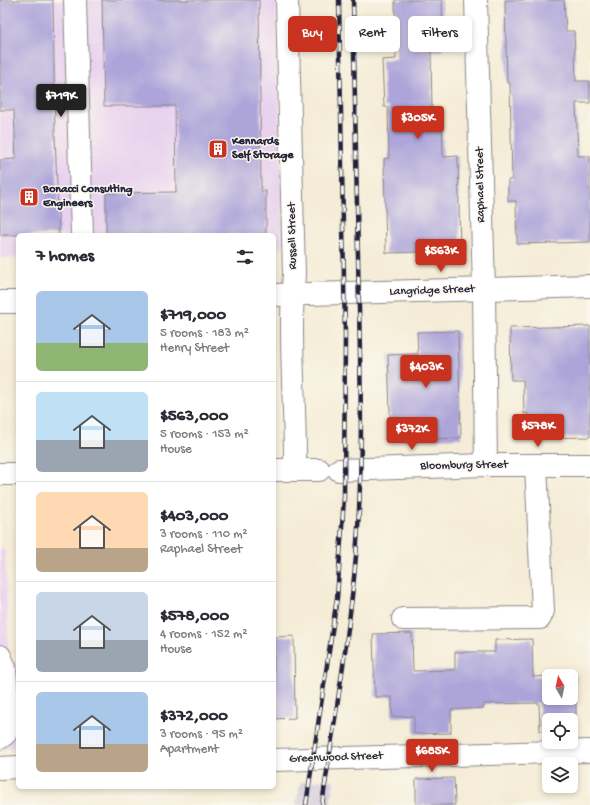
<!DOCTYPE html>
<meta charset="utf-8">
<style>
:root{--surface:#fff;--page:#f7f7f7;--text:#2b2b33;--muted:#7c7c81;--line:#e1e1e2;--accent:#c8321e}
body{margin:0;font-family:"Gochi Hand",sans-serif;background:var(--page);color:var(--text);height:100vh;display:flex;flex-direction:column;font-size:15px;white-space:nowrap}
*{box-sizing:border-box;margin:0}
p{font-size:13px;color:var(--muted)}
.icon{flex:none;width:22px;height:22px;fill:none;stroke:currentColor;stroke-width:2;stroke-linecap:round;stroke-linejoin:round}
.map{position:relative;flex:1;overflow:hidden}
.details{position:absolute;left:16px;top:233px;width:260px;height:556px;display:flex;flex-direction:column;background:var(--surface);border-radius:6px;box-shadow:0 2px 6px #0003}
.details>*{flex:none}
.hud{position:absolute;left:288px;top:16px;width:242px;height:36px;display:flex;gap:8px}
.needle{width:26px;rotate:351deg}
.buttons{position:absolute;left:542px;top:669px;display:grid;gap:8px}
.buttons a{display:grid;place-items:center;width:36px;height:36px;border-radius:6px;background:var(--surface);box-shadow:0 2px 6px #0003;font-size:20px}
.price{position:absolute;translate:-50% -34px;padding:0 9px;border-radius:4px;background:var(--accent);color:#fff;font-size:13px;line-height:26px;filter:drop-shadow(0 1px 2px #0008)}
.price::after{content:'';position:absolute;left:50%;top:24px;width:12px;height:9px;margin-left:-6px;background:inherit;clip-path:polygon(0 0,100% 0,50% 100%)}
.price.active{background:#222;color:#fff}
ul{padding:0;list-style:none}
li{display:flex;align-items:center;gap:12px;height:100px;padding:0 20px}
li+li{border-top:1px solid var(--line)}
li span{display:grid;place-items:center;flex:none;width:112px;height:80px;border-radius:6px;color:#555}
li>.icon{margin-inline-start:auto}
span .icon{width:48px;height:48px;fill:#fffc;stroke-width:1}
li b{font-size:17px}
h2{display:flex;justify-content:space-between;align-items:center;height:48px;padding:0 20px;font-size:17px}
.pill{padding:0 14px;border-radius:6px;background:var(--surface);box-shadow:0 2px 6px #0003;font-size:14px;line-height:36px}
.pill.active{background:var(--accent);color:#fff}
.map>svg:first-child{display:block}
.built{fill:#e8d2ee}
.industrial{fill:#c9bfd7}
.building{fill:#ada5d9}
.lines{fill:none;stroke-linecap:round;stroke-linejoin:round}
.minor-casing{stroke:#8b8788;stroke-width:24}
.minor{stroke:#fff;stroke-width:22}
.rail-casing{stroke:#22223b;stroke-width:4.5}
.rail{stroke:#fbf7ec;stroke-width:3;stroke-dasharray:9;stroke-linecap:butt}
.labels{text-anchor:middle;dominant-baseline:central;stroke-width:3;stroke-linejoin:round;paint-order:stroke}
.poi-label{font-size:12px;font-weight:bold;fill:#22223b;stroke:#fbf7ec;text-anchor:start}
.street-label{font-size:12px;fill:#22223b;stroke:#fbf7ec}
</style>
<div class="map">
<svg width="590" height="805" viewBox="0 0 590 805">
<rect width="100%" height="100%" fill="#fbf7ec"/>
<filter id="ink" filterUnits="userSpaceOnUse"><feTurbulence type="fractalNoise" baseFrequency=".025" numOctaves="2"/><feDisplacementMap in="SourceGraphic" scale="8" xChannelSelector="R" yChannelSelector="G"/><feConvolveMatrix kernelMatrix="1 2 1 2 8 2 1 2 1" color-interpolation-filters="sRGB"/></filter>
<filter id="wash" filterUnits="userSpaceOnUse"><feTurbulence type="fractalNoise" baseFrequency=".012" numOctaves="4" result="noise"/><feDisplacementMap in="SourceGraphic" scale="16" xChannelSelector="R" yChannelSelector="G"/><feGaussianBlur stdDeviation="0.9" result="paint"/><feColorMatrix in="noise" values="0 0 0 0 0 0 0 0 0 0 0 0 0 0 0 0 0 1.4 0 .05"/><feComposite in="paint" operator="in"/></filter>
<g filter="url(#wash)">
<rect width="100%" height="100%" fill="#f4ecd6"/>
<g class="built">
<path d="M0,0h276l7,248h-9v-13h-256v23h-18z"/>
<path d="M0,549h5l4,113h9v86h-18z"/>
</g>
<path class="industrial" d="M334,780l-4,25h-35l6,-23z"/>
<g id="blocks">
<g class="building">
<path d="M0,0h53l2,136 4,99h-59v-75l16,-1 -2,-49h-14z"/>
<path d="M102,0h157l2,191h5v44h-160v-42l70,-1 -1,-86h-71z"/>
<path d="M395,0h47l1,51h-12l1,61h10l1,45 15,-1 2,95 -74,2 -2,-94 5,-1 -1,-51h-4l-2,-47 14,-1z"/>
<path d="M505,0h59l2,31h8l2,50h14v22h-14l2,53h12v86l-73,2 -1,-43h-8v-21h4l-2,-97h-3z"/>
<path d="M590,326v111l-61,1 -1,-25 -4,1 -1,-34h-12l-1,-52z"/>
<path d="M458,331l3,107 -70,2 -3,-85 30,-1 -1,-22z"/>
<path d="M412,633l1,38 42,-1v-18h40v-12l37,-1 1,38 16,-1v22h22v-22h-15l20,-1v55h-5v-10h-22v11h-9l-1,-28 -55,1v4l-33,2v23l-37,1v-18l-22,1v-20h-17l-2,-63z"/>
<path d="M294,636l1,82 -21,1v-82z"/>
<path d="M454,778l1,27h-39v-26z"/>
</g>
</g>
</g>
<g filter="url(#ink)">
<use href="#blocks" fill-opacity="0" stroke="#8b8788" stroke-width="1"/>
<g class="lines">
<g class="minor-casing">
<g id="minor">
<path d="M75,0l7,235"/>
<path d="M287,0l7,274c-5,62 1,124 1,186l-1,5 -3,5"/>
<path d="M476,0l8,289 2,176"/>
<path d="M274,295l316,-9"/>
<path d="M0,302h18"/>
<path d="M274,470h45"/>
<path d="M339,470l147,-5h104"/>
<path d="M0,474h18"/>
<path d="M403,619l137,-1 3,-7 -7,-146"/>
<path d="M0,656l5,12 4,51 -3,14 -6,5"/>
<path d="M274,760l316,-9"/>
<path d="M0,768l18,-1"/>
</g>
</g>
<use href="#minor" class="minor"/>
<g class="rail-casing">
<g id="rail">
<path d="M306,805l31,-207 7,-100 1,-163 -6,-335"/>
<path d="M322,805c12,-83 27,-166 34,-249 7,-82 5,-165 3,-248 -2,-102 -4,-205 -6,-308"/>
</g>
</g>
<use href="#rail" class="rail"/>
</g>
</g>
<defs>
<g id="building-square" transform="scale(1)"><rect x="-9" y="-9" width="18" height="18" rx="4" fill="#c8321e" stroke="#fbf7ec"/><path d="M-4-6H4V6H1V3H-1V6H-4ZM-2.5-4.3h1.7v1.8h-1.7ZM.8-4.3h1.7v1.8H.8ZM-2.5-1h1.7V.8h-1.7ZM.8-1h1.7V.8H.8Z" fill="#fff"/></g>
</defs>
<g fill-rule="evenodd">
<use href="#building-square" x="218" y="149"/>
<use href="#building-square" x="29" y="197"/>
</g>
<g class="labels">
<g class="poi-label">
<text x="232" y="142">Kennards<tspan x="232" dy="14">Self Storage</tspan></text>
<text x="43" y="190">Bonacci Consulting<tspan x="43" dy="14">Engineers</tspan></text>
</g>
<g class="street-label">
<text transform="translate(481 185) rotate(-91)">Raphael Street</text>
<text transform="translate(293 236) rotate(-91)">Russell Street</text>
<text transform="translate(432 291) rotate(-2)">Langridge Street</text>
<text transform="translate(464 466) rotate(-1)">Bloomburg Street</text>
<text transform="translate(336 758) rotate(-2)">Greenwood Street</text>
</g>
</g>
</svg>
<div class="buttons">
<a><svg class="needle" viewBox="-14 -14 28 28"><path d="M0-13l5 13h-10z" fill="#e53935"/><path d="M0 13l5-13h-10z" fill="#7c7c81"/></svg></a>
<a><svg class="icon" aria-label="locate" viewBox="0 0 24 24"><circle cx="12" cy="12" r="6"/><path d="M12 2v4M12 18v4M2 12h4M18 12h4"/></svg></a>
<a><svg class="icon" aria-label="layers" viewBox="0 0 24 24"><path d="M12 4l9 5-9 5-9-5zM3 14l9 5 9-5"/></svg></a>
</div>
<b class="price active" style="left:61px;top:118px">$719K</b>
<b class="price" style="left:418px;top:140px">$305K</b>
<b class="price" style="left:441px;top:273px">$563K</b>
<b class="price" style="left:426px;top:389px">$403K</b>
<b class="price" style="left:538px;top:448px">$578K</b>
<b class="price" style="left:412px;top:451px">$372K</b>
<b class="price" style="left:432px;top:773px">$685K</b>
<div class="hud">
<a class="pill active">Buy</a>
<a class="pill">Rent</a>
<a class="pill">Filters</a>
</div>
<section class="details">
<h2>7 homes<svg class="icon" aria-label="filters" viewBox="0 0 24 24"><path d="M4 7h16M4 17h16"/><circle cx="9" cy="7" r="2"/><circle cx="15" cy="17" r="2"/></svg></h2>
<ul>
<li><span style="background:linear-gradient(#a9c7e8 65%,#8fb573 0)"><svg class="icon" aria-label="home" viewBox="0 0 24 24"><path d="M3 11l9-7 9 7M6 9v11h12V9"/></svg></span><div><b>$719,000</b><p>5 rooms · 183 m²</p><p>Henry Street</p></div></li>
<li><span style="background:linear-gradient(#bfe0f5 60%,#9aa5b1 0)"><svg class="icon" aria-label="home" viewBox="0 0 24 24"><path d="M3 11l9-7 9 7M6 9v11h12V9"/></svg></span><div><b>$563,000</b><p>5 rooms · 153 m²</p><p>House</p></div></li>
<li><span style="background:linear-gradient(#ffd9b3 70%,#b9a48a 0)"><svg class="icon" aria-label="home" viewBox="0 0 24 24"><path d="M3 11l9-7 9 7M6 9v11h12V9"/></svg></span><div><b>$403,000</b><p>3 rooms · 110 m²</p><p>Raphael Street</p></div></li>
<li><span style="background:linear-gradient(#c9d6e8 60%,#9aa5b1 0)"><svg class="icon" aria-label="home" viewBox="0 0 24 24"><path d="M3 11l9-7 9 7M6 9v11h12V9"/></svg></span><div><b>$578,000</b><p>4 rooms · 152 m²</p><p>House</p></div></li>
<li><span style="background:linear-gradient(#a9c7e8 65%,#b9a48a 0)"><svg class="icon" aria-label="home" viewBox="0 0 24 24"><path d="M3 11l9-7 9 7M6 9v11h12V9"/></svg></span><div><b>$372,000</b><p>3 rooms · 95 m²</p><p>Apartment</p></div></li>
</ul>
</section>
</div>
